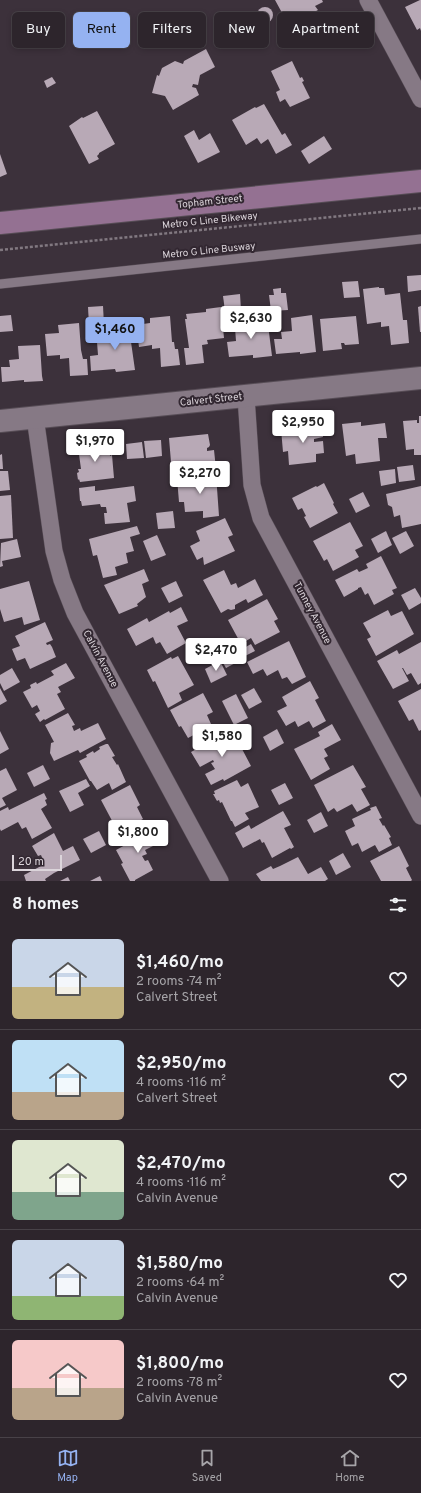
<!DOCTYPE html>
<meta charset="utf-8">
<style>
:root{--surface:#2d252c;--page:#393138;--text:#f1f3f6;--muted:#a7a5a9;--line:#484248;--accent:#95b2f1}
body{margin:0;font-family:Overpass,sans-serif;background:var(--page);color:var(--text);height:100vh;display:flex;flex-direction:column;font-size:15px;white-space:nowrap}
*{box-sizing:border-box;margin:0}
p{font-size:13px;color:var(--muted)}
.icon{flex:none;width:22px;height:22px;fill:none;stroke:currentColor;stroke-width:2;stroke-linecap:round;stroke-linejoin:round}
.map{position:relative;height:881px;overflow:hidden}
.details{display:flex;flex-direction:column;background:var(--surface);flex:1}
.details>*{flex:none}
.banner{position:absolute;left:12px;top:12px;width:397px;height:36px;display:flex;gap:8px}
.scale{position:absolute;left:12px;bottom:10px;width:50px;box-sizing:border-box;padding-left:4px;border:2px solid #dcd5db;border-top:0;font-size:11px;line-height:14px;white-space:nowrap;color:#dcd5db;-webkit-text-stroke:3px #322731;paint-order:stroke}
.price{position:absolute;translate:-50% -34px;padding:0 9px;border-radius:4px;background:#fff;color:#222;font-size:13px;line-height:26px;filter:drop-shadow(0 1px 2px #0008)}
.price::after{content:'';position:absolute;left:50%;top:24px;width:12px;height:9px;margin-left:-6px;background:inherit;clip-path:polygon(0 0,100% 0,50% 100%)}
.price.current{background:var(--accent);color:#111}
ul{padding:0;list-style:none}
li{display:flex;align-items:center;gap:12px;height:100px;padding:0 12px}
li+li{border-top:1px solid var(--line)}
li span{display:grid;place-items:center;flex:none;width:112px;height:80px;border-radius:6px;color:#555}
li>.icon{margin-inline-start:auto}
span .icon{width:48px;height:48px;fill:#fffc;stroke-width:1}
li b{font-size:17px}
h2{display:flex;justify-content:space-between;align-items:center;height:48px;padding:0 12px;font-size:17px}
.pill{padding:0 14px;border-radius:6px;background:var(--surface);box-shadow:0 2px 6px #0003,0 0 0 1px var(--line);font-size:14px;line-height:36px}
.pill.current{background:var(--accent);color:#111}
.dock{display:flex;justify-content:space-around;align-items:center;height:56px;border-top:1px solid var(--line);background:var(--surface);font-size:11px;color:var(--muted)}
.dock a{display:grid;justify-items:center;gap:2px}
.dock .current{color:var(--accent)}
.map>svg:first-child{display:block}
.building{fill:#b8a9b6}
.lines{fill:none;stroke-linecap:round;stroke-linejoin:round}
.service-casing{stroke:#574d56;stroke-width:10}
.minor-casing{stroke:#574d56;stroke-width:18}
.tertiary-casing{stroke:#574d56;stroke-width:24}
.secondary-casing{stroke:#574d56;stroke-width:24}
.path{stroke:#817880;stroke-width:2.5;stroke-dasharray:3 2;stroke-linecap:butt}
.service{stroke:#867985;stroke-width:9}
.minor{stroke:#867985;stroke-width:17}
.tertiary{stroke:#867985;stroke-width:22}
.secondary{stroke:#947192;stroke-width:22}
.labels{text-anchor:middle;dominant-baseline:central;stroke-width:4;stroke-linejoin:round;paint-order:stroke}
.street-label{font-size:10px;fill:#dcd5db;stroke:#322731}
</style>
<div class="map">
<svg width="421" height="881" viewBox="0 0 421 881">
<rect width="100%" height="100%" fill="#3c313b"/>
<g class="building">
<path d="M275,0h47l1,2 -8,4 3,4 -11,6 -3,-5 -3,2 1,1 -15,8z"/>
<path d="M420,0h1v31l-1,-3 -3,2 -12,-23z"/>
<circle cx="265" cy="15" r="8"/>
<path d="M304,18l4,7 -11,5 -4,-7z"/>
<path d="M206,49l9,18 -15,8 -2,10 -5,-1 -1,3 4,1 3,7 -26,15 -8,-14 -13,-3 5,-18 2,1 3,-8 13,-7 8,3 1,-3z"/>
<path d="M292,61l8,17 2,-1 2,4 -2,1 8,16 -20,9 -5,-8 -5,3 -4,-10 4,-2 -9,-19z"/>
<path d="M52,77l4,6 -9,5 -3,-7z"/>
<path d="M264,104l18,31 3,-2 7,12 -16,9 -8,-15 -7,5 -4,-6 -11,7 -14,-25 23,-13 1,1z"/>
<path d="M97,111l18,33 -16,9v1l-2,2 2,3 -10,5 -20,-38 13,-9 1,1z"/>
<path d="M194,130l5,10 11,-7 10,19 -22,11 -14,-27z"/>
<path d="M324,136l8,13 -23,15 -8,-13z"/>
<path d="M0,154l7,20 -7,3z"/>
<path d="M421,275v15l-13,2 -1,-16z"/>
<path d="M358,281l2,16 -16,1 -2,-16z"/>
<path d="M379,287v1h5l1,7 15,-2 3,27h4l2,23 -18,2 -2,-19 -8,1v-5l-14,2 -4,-35z"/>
<path d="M281,288v5h5l2,17 -17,1 -2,-16h5l-1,-6z"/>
<path d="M240,294l1,16 -16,1 -2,-15z"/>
<path d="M103,306l1,19 -15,1 -1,-19z"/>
<path d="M421,306v26h-1l-2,-25z"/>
<path d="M221,307l3,31 -17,2 1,4 -6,1 2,18 -18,2 -2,-17h5l-4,-29h2l-1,-5 20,-2v-3z"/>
<path d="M11,315l2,16 -13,1v-16z"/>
<path d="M312,315l4,37 -16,2v-2l-24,2 -2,-15h8l-1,-7 11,-1 -1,-13z"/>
<path d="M170,316l2,26h2l1,7h3l2,16 -19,2 -1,-19 -8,1v-4l-13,2 -3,-22 14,-2v-5z"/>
<path d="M356,316l3,28 -14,1 -1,-2h-3l1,6 -19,2 -3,-32z"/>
<path d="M257,317l1,9 10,-1 4,31 -19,2v-3l-24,2 -2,-15 9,-1 -1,-13 6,-1 -1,-8z"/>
<path d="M79,323l2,27 2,9h4l1,16 -18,1 -1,-18 -9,1v-4l-13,1 -2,-22 14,-1 -1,-8z"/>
<path d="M131,325l2,16 -2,1 4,28 -19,2 -1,-3 -24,2 -1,-15 8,-1 -1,-13h6l-1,-9h11l-1,-7z"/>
<path d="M40,345l2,31 1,5 -19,1v-2l-22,2 -1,-15h9l-1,-7 10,-1 -1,-13z"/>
<path d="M419,416h2v39h-7v-6l-8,1 -3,-29 14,-1v3h2z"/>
<path d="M361,422v4l24,-3 2,15h-9l2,23 -24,3 -1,-10 -9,2 -4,-32z"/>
<path d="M322,425l1,12 -9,2v3l9,-1 1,12 -8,1v8l-27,3 -1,-14 -5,1 -2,-23z"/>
<path d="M208,434l2,11 -1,2 -2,1v3l7,-1 2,19 -33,3 -1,-11 -11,1 -2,-24z"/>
<path d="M161,440l1,16 -16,2 -2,-17z"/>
<path d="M142,442l2,16 -17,1 -1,-15z"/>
<path d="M109,444l1,12 2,-1 2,23 -34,4 -1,-3 -1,1 -1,-7 2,-1 -1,-3h3l-3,-22 22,-1v-1z"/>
<path d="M2,454l1,15h-3v-14z"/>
<path d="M413,465l2,15 -16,2 -2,-15z"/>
<path d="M395,469l1,14 -15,3 -2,-15z"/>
<path d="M0,471h8l2,19 -10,1z"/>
<path d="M216,474l3,42 -16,2v-7l-18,1 -1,-10h-5l-2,-24z"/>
<path d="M324,483l10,20 -1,1 5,9 -28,15 -6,-11 2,-1 -4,-8 -4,2 -6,-12 24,-12 1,1z"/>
<path d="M95,486v5l39,-5 2,15 -9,2 3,19 -25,2 -1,-11h3l-1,-6h-5l-1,-3 -18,2 -1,-5h-1l-1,-13z"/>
<path d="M421,486v38l-19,4 -2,-13 -6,2 -2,-10 -4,-2 -2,-11z"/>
<path d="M363,492l7,14 -14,7 -7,-14z"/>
<path d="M11,495l2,43 -13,1v-43z"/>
<path d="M173,511l2,17 -17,1 -2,-16z"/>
<path d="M225,518l8,17 -5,2 7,14 -31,14 -1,-8 -6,3 -7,-14 10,-5 -4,-10z"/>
<path d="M350,522l13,24 -8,4 4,7 -26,14 -6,-12 -3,2 -11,-20z"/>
<path d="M137,526l3,8 -10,3 4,14 -8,2 2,10 -13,4 2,8 -14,3 -6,-23 -4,1 -4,-17z"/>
<path d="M386,531l6,14 -14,8 -7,-14z"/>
<path d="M406,531l8,15 -14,8 -8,-16z"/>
<path d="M157,535l9,20 -15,6 -8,-20z"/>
<path d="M17,539l4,18 -19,4 1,5 -3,1 1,-24z"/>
<path d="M381,556l16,32 -5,2 2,4 -20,11 -6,-12 -3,2 -4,-8 -3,1v1l-14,8 -9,-17 22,-11 2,3 9,-4 -2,-4z"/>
<path d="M144,569l5,12 -7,3 4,13 -9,7 1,2 -19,8 -15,-29z"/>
<path d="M224,570l7,15 5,-2 2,5 17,-9 8,16 -15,8 -2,-4 -11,6v4l-4,1 -3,-1 -7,4 -18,-33z"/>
<path d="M29,581l11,39 -16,5 -2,-8 -18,5 -4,-13v-20z"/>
<path d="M176,581l7,15 -14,7 -8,-15z"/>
<path d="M415,588l6,10v5l-12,7 -8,-15z"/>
<path d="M267,599l11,20 -4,2 6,11 -25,13 -4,-7 -10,6 -13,-24z"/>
<path d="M181,607l7,14 -11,5 9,17 -19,11 -7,-12 -4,2 -3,-7 -17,9 -9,-17 20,-11 2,4 20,-11 1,2z"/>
<path d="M388,610l3,6 11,-5 12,23 -38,22 -9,-17 4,-2 -8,-14z"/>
<path d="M45,622l8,18 -7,3 1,2 3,-1 2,3 4,10 -26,12 -5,-11 -8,3 -5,-12 8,-3 -5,-10z"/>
<path d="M289,641l17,36 -14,7 -5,-7 -5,2 -4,-9 -11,6 -4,-7 -10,5 -6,-12z"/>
<path d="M421,642v41l-3,2 -7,-12 -4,2 -4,-7h-1l7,13 -16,8 -16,-28 20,-11 2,4z"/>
<path d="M251,644l4,7 -14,7 -4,-6z"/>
<path d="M233,646l8,14 -15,8 -8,-14z"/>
<path d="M178,656l16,29 -15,8 3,7 -14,8 -13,-27 -2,1 -6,-12 24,-13 1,2z"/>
<path d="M220,661l7,14 -16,8 -6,-14z"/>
<path d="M66,663l9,15 -17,9 3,5 -4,2 8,15 -20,11 -1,-1 -4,3 -5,-8 5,-3 -3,-6 -5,3 -9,-16 8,-4 -1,-3 6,-3 1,2 17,-9 -3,-4z"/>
<path d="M12,668l8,14 -16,9 -4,-8v-8z"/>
<path d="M310,681l9,17 -4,2 11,21 -13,7 -4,-7 -11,6 -3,-6 -9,5 -9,-15 10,-5 -5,-9z"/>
<path d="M0,688l7,13 -7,4z"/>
<path d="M254,688l8,14 -13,7 -8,-14z"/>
<path d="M421,689v41l-2,1 -6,-12 -4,2 -11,-20z"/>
<path d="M203,693l10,19 -6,3 4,9 -5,3 1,1 -19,10 -7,-12 -2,1 -9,-17z"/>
<path d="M236,694l12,24 -14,7 -12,-24z"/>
<path d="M68,713l7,12 -3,1 2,5 6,-3 1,3 17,-8 8,16 -26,14 -2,-3 -24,11 -4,-8 1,-10 3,-1 -9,-17z"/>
<path d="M332,724l9,16 -17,9 4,7 -4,2 6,11 -19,11 -17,-31 26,-13 -2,-4z"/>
<path d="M277,729l7,14 -14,8 -7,-14z"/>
<path d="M232,730l19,36 -27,15 -1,-2 -12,6 -6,-11 10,-5 -4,-6 3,-1 -1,-2 -13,7 -9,-15z"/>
<path d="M0,731l9,18 -9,5z"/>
<path d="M106,744h2l7,12 -3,1 5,8 1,-1 8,18 -14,8 -3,-7 -12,7 -6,-9h-1l-11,-20 8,-4 -1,-2 7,-4 1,2 6,-4 -1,-2z"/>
<path d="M43,765l7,14 -16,8 -7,-14z"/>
<path d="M353,765l13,22 -5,2 9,16 -13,7 -5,-8 -15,8 -3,-4 -6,4 -14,-27z"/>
<path d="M6,768l11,22 -15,8 4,7 -6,3v-37z"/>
<path d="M86,779l4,7 -12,7 6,12 -14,7 -11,-21z"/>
<path d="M237,780l4,7 7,-4 11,24 -14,6 4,6 -14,8 -3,-6h-1l-9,-19 -2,1 -1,-3 -2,1 -4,-7h2l-1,-3z"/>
<path d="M285,783l8,15 -14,7 -8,-15z"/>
<path d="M130,785l10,20 -3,2 6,12 -25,13 -17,-32z"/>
<path d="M44,793l3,6 -2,1 2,5 -6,4 11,19 -20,11 -6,-12 -4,2 -4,-7 -17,9 -1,-2v-18l8,-4 1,3z"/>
<path d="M376,806l6,12 -3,1 4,7 1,-1 7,12 -2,1 3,7 -13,7 -4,-7 -13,7 -4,-9 -6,3 -7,-15 10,-5 -3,-7 19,-9 -1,-2z"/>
<path d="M283,811l8,14 -7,3 10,19 -3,2 -1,-1 -18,10 -8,-16 -2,1 -2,-4 -17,9 -8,-15 14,-8 2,4z"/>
<path d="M321,812l7,14 -14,7 -7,-13z"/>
<path d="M153,825l8,17 -16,8 2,4 -5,2 3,5 3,-1 5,10 -18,10v1h-5l-9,-17 2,-1 -7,-13 24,-13 -2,-4z"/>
<path d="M99,831l7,14 -15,8 -8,-14z"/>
<path d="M54,833l9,18 10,-5 7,14 -26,13 -9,6 1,2h-20l-2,-6 17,-9 -2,-3 4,-3 -2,-5 -3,1 -6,-10z"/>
<path d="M399,846l10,20 -3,2 6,12 -1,1h-30l-11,-20z"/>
<path d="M343,853l8,14 -15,8 -7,-14z"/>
<path d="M298,857l10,17 13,-7 7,12 -3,2h-64l-5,-7 15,-8 2,3 7,-3z"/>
<path d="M100,876l2,5h-12z"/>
<path d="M68,877l2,4h-10z"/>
</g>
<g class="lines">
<g class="service-casing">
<path id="service" d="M0,284l421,-45"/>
</g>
<g class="minor-casing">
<g id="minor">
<path d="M368,0l53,99"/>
<path d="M246,397l6,88 9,33 160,298"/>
<path d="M35,417l19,134 8,29 13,33 145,268"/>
</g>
</g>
<g class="tertiary-casing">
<path id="tertiary" d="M0,421l421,-43"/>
</g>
<g class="secondary-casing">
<path id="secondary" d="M0,223l421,-42"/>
</g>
<path class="path" d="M0,250l421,-42"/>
<use href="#service" class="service"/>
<use href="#minor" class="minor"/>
<use href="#tertiary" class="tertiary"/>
<use href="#secondary" class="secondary"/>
</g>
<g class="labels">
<g class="street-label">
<text transform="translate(210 202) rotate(-6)">Topham Street</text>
<text transform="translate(210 221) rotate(-6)">Metro G Line Bikeway</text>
<text transform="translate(209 251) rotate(-6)">Metro G Line Busway</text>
<text transform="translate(211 400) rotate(-6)">Calvert Street</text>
<text transform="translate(312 613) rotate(62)">Tunney Avenue</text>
<text transform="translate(100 659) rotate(62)">Calvin Avenue</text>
</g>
</g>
</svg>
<div class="scale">20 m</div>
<b class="price" style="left:251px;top:340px">$2,630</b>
<b class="price current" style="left:115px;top:351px">$1,460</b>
<b class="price" style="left:303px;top:444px">$2,950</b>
<b class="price" style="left:95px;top:463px">$1,970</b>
<b class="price" style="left:200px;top:495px">$2,270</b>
<b class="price" style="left:216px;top:672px">$2,470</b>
<b class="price" style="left:222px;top:758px">$1,580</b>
<b class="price" style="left:138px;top:854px">$1,800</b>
<div class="banner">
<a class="pill">Buy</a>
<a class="pill current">Rent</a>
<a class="pill">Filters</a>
<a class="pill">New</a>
<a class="pill">Apartment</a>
</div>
</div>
<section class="details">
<h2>8 homes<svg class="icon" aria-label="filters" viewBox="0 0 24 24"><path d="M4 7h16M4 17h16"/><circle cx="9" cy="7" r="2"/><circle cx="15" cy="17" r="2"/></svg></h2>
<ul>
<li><span style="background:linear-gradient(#c9d6e8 60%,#c2b280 0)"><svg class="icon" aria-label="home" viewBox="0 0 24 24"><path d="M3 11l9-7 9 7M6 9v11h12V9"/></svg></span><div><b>$1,460/mo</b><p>2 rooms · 74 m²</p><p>Calvert Street</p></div><svg class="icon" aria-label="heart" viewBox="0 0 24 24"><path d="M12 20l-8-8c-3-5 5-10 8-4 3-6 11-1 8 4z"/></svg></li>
<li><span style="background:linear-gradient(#bfe0f5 65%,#b9a48a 0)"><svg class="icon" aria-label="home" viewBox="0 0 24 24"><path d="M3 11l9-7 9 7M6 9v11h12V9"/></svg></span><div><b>$2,950/mo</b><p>4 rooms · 116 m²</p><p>Calvert Street</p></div><svg class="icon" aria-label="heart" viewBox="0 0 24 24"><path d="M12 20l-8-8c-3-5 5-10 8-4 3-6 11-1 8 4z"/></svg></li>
<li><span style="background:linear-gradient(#dfe7d0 65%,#7fa58c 0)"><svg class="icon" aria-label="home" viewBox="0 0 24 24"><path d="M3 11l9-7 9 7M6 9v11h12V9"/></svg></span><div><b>$2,470/mo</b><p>4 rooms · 116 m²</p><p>Calvin Avenue</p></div><svg class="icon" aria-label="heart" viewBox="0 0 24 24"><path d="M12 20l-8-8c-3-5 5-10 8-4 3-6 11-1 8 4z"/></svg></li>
<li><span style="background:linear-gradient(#c9d6e8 70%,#8fb573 0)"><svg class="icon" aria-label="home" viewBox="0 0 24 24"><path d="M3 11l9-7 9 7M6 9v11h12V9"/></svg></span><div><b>$1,580/mo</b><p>2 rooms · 64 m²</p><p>Calvin Avenue</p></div><svg class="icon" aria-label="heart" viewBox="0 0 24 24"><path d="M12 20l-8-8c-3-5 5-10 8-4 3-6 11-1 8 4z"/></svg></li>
<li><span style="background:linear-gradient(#f6c9c9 60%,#b9a48a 0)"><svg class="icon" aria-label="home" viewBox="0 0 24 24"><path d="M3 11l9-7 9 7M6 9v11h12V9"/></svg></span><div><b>$1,800/mo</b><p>2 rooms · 78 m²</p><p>Calvin Avenue</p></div><svg class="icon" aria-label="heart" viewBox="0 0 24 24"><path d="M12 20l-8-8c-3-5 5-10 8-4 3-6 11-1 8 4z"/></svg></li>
</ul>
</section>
<nav class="dock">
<a class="current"><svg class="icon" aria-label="map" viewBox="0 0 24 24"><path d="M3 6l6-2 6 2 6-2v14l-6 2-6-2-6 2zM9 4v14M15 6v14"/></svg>Map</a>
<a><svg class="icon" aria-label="saved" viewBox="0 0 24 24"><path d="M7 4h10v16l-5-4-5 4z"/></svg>Saved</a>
<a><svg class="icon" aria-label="home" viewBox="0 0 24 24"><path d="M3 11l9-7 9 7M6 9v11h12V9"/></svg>Home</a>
</nav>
